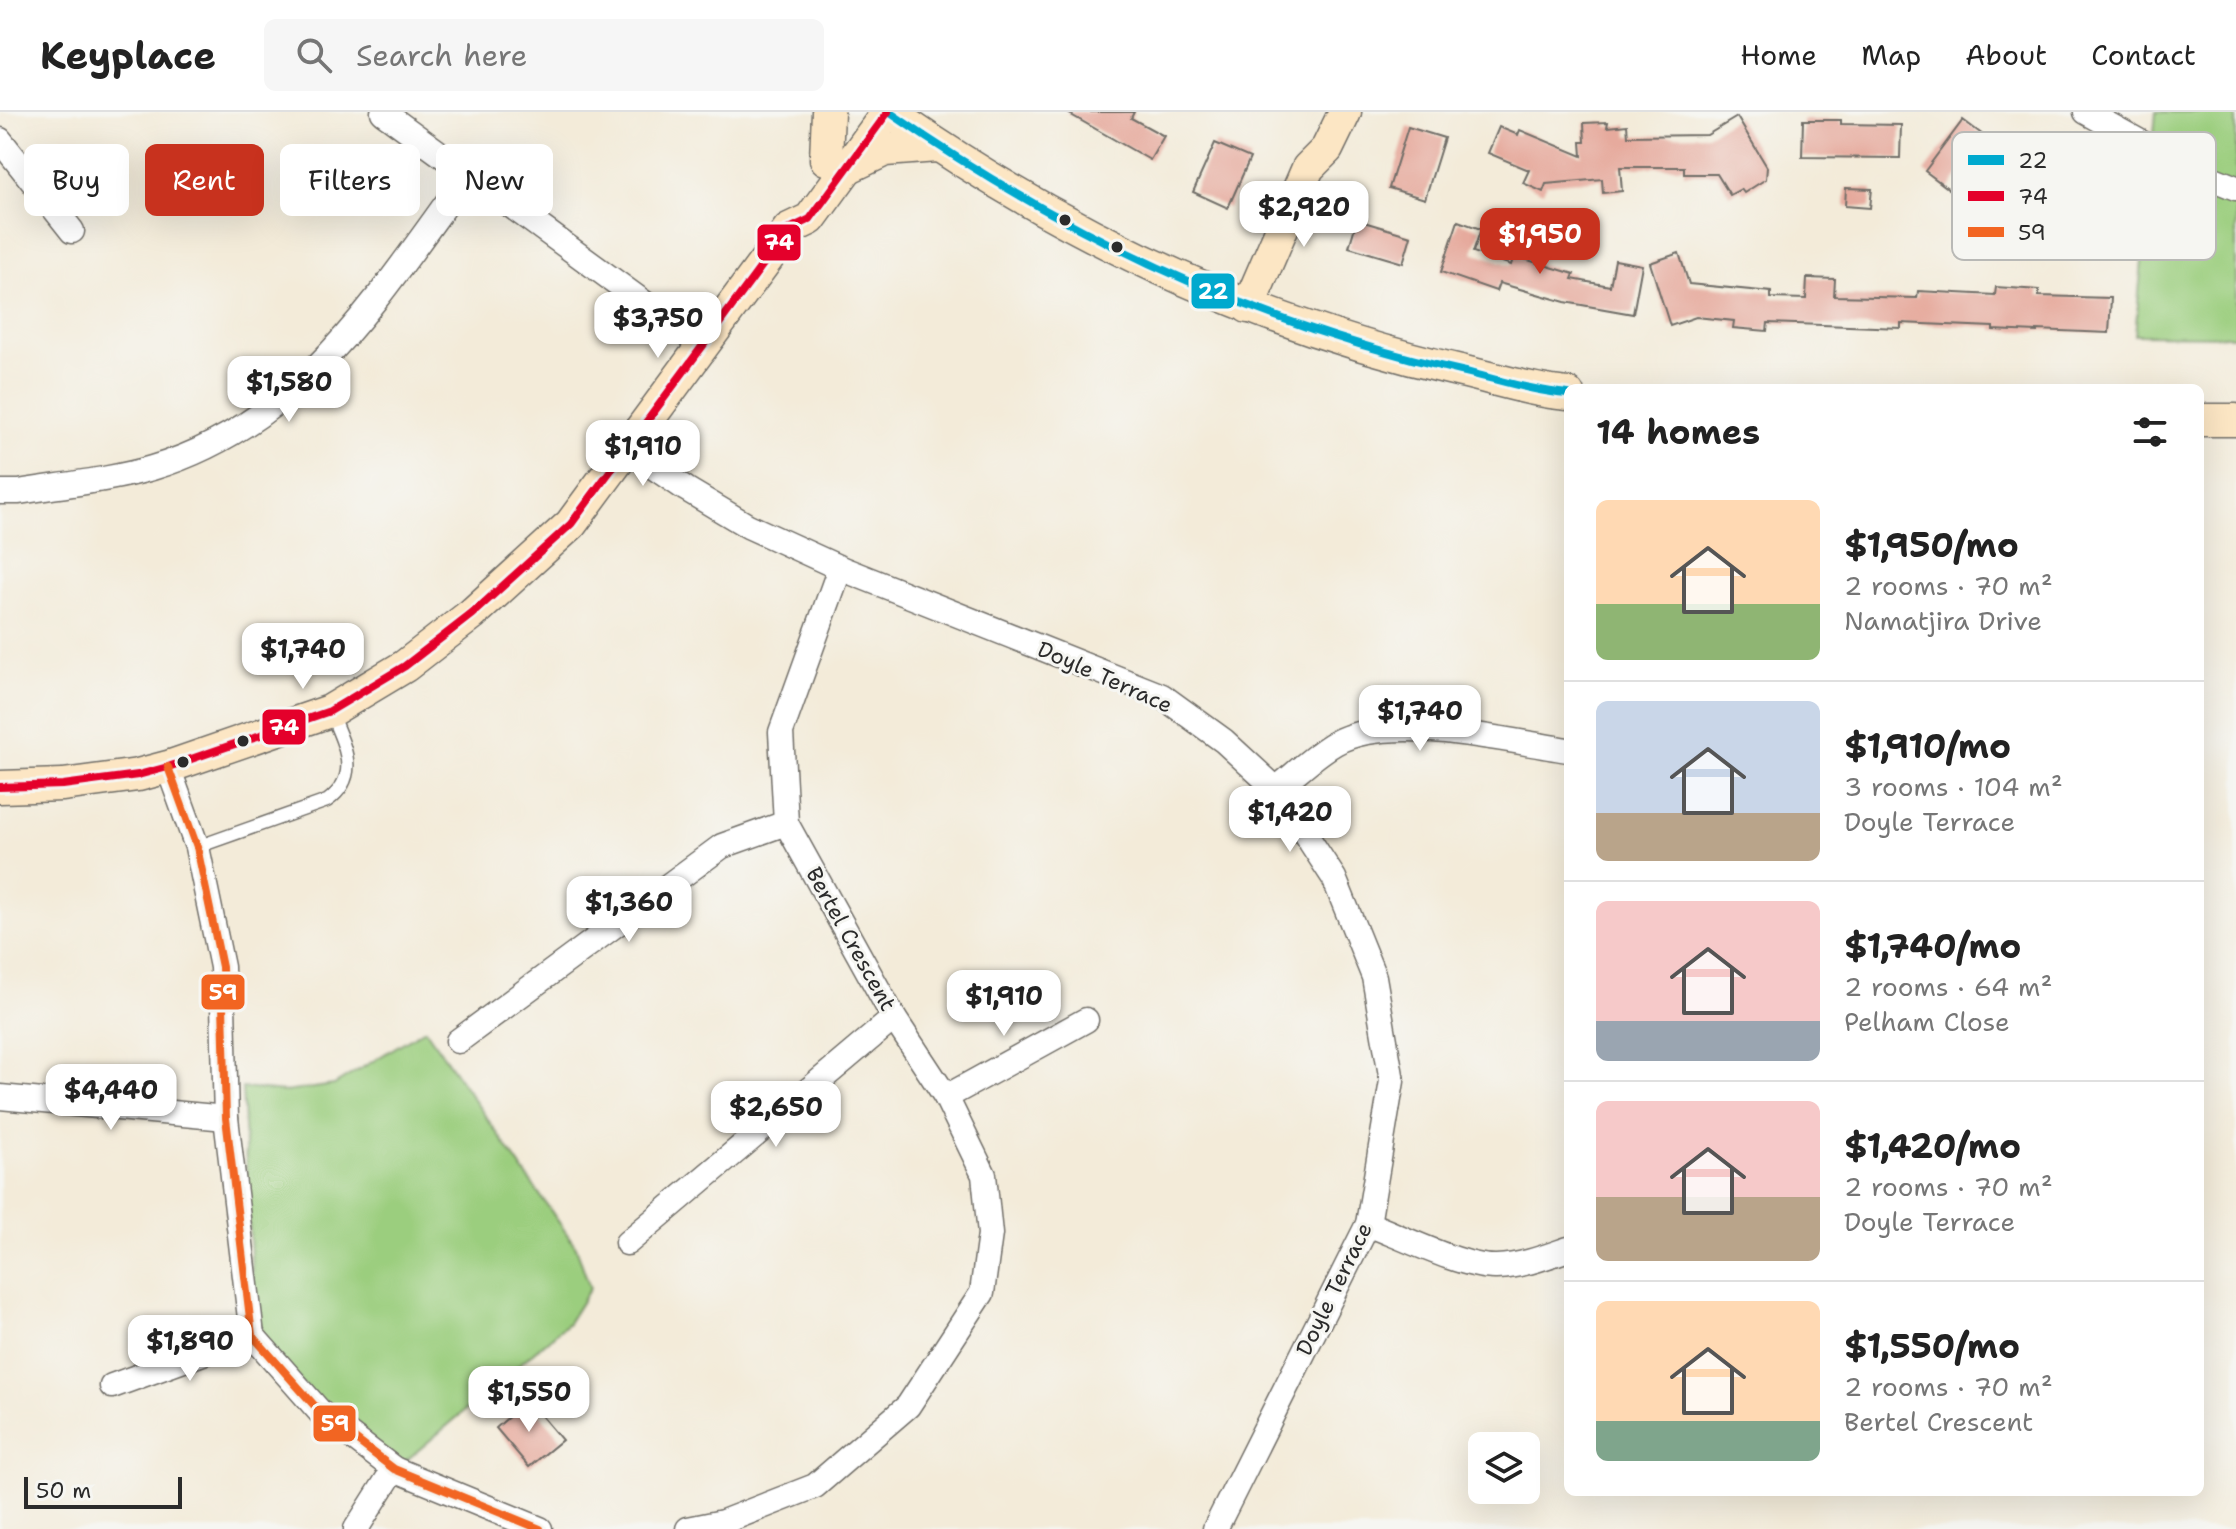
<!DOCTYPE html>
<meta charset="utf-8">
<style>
:root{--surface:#fff;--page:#f6f6f6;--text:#222;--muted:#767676;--line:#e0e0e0;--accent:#c8321e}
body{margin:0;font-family:"Shantell Sans",sans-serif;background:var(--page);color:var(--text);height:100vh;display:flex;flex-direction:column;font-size:30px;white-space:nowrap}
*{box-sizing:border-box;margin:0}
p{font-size:26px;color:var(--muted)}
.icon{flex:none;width:44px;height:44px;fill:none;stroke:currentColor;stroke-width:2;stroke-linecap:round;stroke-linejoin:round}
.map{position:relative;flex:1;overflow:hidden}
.sheet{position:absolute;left:1564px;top:272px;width:640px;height:1112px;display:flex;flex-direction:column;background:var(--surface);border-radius:12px;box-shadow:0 8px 32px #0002}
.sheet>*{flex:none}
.banner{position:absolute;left:24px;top:32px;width:760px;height:72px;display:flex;gap:16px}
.tools{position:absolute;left:1468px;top:1320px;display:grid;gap:16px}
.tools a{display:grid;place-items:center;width:72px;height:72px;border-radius:12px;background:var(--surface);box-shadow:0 8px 32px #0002;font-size:40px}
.scale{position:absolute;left:24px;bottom:20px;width:158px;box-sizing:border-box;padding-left:8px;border:4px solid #2b2b2b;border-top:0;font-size:22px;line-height:28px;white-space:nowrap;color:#2b2b2b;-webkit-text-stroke:6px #f6f6f2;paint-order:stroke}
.price{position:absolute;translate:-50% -68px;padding:0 18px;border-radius:16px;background:#fff;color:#222;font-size:26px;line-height:52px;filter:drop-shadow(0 2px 4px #0008)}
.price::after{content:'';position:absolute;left:50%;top:48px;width:24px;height:18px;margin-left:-12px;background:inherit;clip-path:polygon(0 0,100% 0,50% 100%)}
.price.selected{background:var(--accent);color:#fff}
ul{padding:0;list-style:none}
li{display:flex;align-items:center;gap:24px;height:200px;padding:0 32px}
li+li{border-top:2px solid var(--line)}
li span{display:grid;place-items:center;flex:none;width:224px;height:160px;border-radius:12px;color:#555}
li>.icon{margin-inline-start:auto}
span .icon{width:96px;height:96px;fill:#fffc;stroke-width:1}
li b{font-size:34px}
h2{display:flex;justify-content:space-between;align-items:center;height:96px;padding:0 32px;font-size:34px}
.chip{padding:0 28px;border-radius:12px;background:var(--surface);box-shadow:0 8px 32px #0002;font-size:28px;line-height:72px}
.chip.selected{background:var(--accent);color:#fff}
header{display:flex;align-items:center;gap:48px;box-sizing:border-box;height:112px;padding:0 40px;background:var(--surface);border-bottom:2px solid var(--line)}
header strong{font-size:38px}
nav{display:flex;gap:44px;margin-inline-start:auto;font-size:28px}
.search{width:560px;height:72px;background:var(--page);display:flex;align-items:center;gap:20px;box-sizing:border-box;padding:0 28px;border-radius:12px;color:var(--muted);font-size:30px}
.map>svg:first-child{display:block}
.green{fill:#9bce7e;stroke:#637c54;stroke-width:2}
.building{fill:#e6aa9d}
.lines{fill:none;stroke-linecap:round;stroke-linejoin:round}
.lane-casing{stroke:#716e68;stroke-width:15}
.street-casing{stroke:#716e68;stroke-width:27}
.secondary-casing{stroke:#716e68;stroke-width:35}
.lane{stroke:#fff;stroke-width:12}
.street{stroke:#fff;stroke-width:24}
.secondary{stroke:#fce6c4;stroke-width:32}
.bus-1-casing{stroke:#f6f6f2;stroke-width:14}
.bus-2-casing{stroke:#f6f6f2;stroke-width:14}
.bus-3-casing{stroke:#f6f6f2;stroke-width:14}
.bus-1{stroke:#00a9ce;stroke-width:8}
.bus-2{stroke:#e4002b;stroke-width:8}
.bus-3{stroke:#f26522;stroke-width:8}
.bus-dot{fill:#2b2b2b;stroke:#f6f6f2;stroke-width:3}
.labels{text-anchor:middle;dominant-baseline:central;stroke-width:6;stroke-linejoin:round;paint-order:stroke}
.street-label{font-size:22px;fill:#2b2b2b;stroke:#f6f6f2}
.key{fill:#f6f6f2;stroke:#b9b9b6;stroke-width:2}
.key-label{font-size:22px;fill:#2b2b2b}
.line-badge{stroke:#f6f6f2;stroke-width:3}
.badge-label{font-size:22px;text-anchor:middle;font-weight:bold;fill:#fff}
</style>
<header>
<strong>Keyplace</strong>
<div class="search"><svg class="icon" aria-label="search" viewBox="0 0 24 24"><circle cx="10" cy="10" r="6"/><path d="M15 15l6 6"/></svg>Search here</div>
<nav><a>Home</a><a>Map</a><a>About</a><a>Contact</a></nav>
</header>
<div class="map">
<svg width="2236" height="1417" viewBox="0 0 2236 1417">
<rect width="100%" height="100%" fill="#f6f6f2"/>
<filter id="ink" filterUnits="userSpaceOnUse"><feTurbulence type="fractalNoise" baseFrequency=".0125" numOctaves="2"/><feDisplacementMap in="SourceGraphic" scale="16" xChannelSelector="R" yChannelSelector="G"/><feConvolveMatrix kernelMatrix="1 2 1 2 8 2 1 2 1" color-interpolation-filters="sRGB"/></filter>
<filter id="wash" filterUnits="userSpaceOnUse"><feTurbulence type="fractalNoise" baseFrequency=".006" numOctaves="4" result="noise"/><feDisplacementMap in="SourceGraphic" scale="32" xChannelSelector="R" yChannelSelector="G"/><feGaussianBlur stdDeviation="1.8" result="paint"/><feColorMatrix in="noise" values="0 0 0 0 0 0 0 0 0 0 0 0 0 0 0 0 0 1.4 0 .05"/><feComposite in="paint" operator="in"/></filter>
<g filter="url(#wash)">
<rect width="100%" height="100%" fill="#f3ebd9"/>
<g class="green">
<path d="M2156,0h80v224l-101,-1z"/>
<path d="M425,917l151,218 14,41 -22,35 -167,142 -76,-55 -70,-79 -13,-243 43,4 49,-7z"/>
</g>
<g id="blocks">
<g class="building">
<path d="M1066,0h68l-3,6 33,18 -14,24z"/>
<path d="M1737,5l30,50 -1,12 -22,14 -3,-4 -11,6 -13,-21h-33v-7h-64l2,24 -19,2 -1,-14 -56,5 -3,8 -20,-9 6,-13 -41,-17 11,-26 19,8 2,-5 62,26 -1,-14h4l-1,-19 24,-1 -1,5 20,-2 1,11 79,-1z"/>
<path d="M1803,8h38v4l60,1 -1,33 -98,-1z"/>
<path d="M1963,8l40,30 6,-11 47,29 -18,29 -32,-20 -7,12 -35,-21 -15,21 -24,-18z"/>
<path d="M1408,15l36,11 -19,61 -36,-11z"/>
<path d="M1215,31l35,15 -22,50 -35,-16z"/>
<path d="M1846,76l26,1 -2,19 -25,-2z"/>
<path d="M1357,108l54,16 -8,27 -54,-16z"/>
<path d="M1458,109l23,8 -8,23 38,13 3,-9 60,18 -2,5 38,7 5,-26 27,5 -9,49 -68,-12 -66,-19 -3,8 -55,-19z"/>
<path d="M1679,141l10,31 82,8v6l35,1 1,-21 28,1 -1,17 83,2 1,-7 77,4 1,-8 43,3v6l72,2 -2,35 -72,-3v2l-44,-2v-3l-92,-4v5l-133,-5 -1,8 -34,-3 1,-7 -38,-4 -26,9 -20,-63z"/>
<path d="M528,1288l34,40 -33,27 -33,-39z"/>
</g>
</g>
</g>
<g filter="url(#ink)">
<use href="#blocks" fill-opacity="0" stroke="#716e68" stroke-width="2"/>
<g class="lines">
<g class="lane-casing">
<path id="lane" d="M197,735l130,-46c36,-26 16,-57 3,-90"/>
</g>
<g class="street-casing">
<g id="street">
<path d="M383,0l320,234"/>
<path d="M2086,0l105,58 45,18"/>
<path d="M0,28l72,91"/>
<path d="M627,337l59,40 62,37 92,42 322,128 62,45 52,48 58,89 40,99 18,104 -24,143 -153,305"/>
<path d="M0,380h19c42,-7 93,-12 133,-24 152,-45 228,-175 316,-294"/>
<path d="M168,655l29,80 25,120 4,151 26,217 69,78 73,56 146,60"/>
<path d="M1276,677c19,-15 38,-34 59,-46 55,-31 171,-2 233,7"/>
<path d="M458,929l264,-195 64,-23"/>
<path d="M0,985l226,21"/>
<path d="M946,985l140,-77"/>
<path d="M1368,1112c32,12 95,44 128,43 26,-1 49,-10 72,-18"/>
<path d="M627,1131l267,-225"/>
<path d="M112,1274l140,-51"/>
<path d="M356,1417l38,-60"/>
<path d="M688,1417l35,-7 92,-36 93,-80 74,-113 8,-59 -6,-59 -38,-78 -52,-79 -108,-195 -5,-91 59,-164"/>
</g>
</g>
<g class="secondary-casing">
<g id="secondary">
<path d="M889,0c173,121 365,212 572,259 35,8 71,20 107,23"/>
<path d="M826,47l2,-47"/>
<path d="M849,55l36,-17 52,-4"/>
<path d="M1248,195l60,-139 19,-19 18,-37"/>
<path d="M2200,308h36"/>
<path d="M0,675l63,-2 75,-10 30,-8 162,-56 75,-45 67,-52 99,-90 218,-295 21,-10 78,-107"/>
</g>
</g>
<use href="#lane" class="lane"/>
<use href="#street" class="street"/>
<use href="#secondary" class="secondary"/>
<g class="bus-1-casing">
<path id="bus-1" d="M889,0c173,121 365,212 572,259 35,8 71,20 107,23"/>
</g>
<g class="bus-2-casing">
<path id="bus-2" d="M0,675l63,-2 75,-10 30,-8 162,-56 75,-45 67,-52 99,-90 218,-295 21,-10 78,-107"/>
</g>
<g class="bus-3-casing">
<path id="bus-3" d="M168,655l29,80 25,120 4,151 26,217 69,78 73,56 146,60"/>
</g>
<use href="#bus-1" class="bus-1"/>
<use href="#bus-2" class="bus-2"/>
<use href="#bus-3" class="bus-3"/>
</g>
</g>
<g class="bus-dot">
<circle cx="1065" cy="108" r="7"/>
<circle cx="1117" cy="135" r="7"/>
<circle cx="243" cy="629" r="7"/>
<circle cx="183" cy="650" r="7"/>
</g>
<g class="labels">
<g class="street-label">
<text transform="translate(1105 565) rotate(24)">Doyle Terrace</text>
<text transform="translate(851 827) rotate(61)">Bertel Crescent</text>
<text transform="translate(1334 1177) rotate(-64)">Doyle Terrace</text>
</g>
</g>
<rect x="1952" y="20" width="264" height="128" rx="12" class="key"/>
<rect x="1968" y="43" width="36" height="10" fill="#00a9ce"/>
<rect x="1968" y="79" width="36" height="10" fill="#e4002b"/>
<rect x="1968" y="115" width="36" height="10" fill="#f26522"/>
<g class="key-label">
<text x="2018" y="56">22</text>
<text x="2018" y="92">74</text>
<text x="2018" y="128">59</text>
</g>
<g class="line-badge">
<rect x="756" y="111" width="46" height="39" rx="8" fill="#e4002b"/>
<rect x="1190" y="160" width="46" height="38" rx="8" fill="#00a9ce"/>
<rect x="261" y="596" width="46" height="38" rx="8" fill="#e4002b"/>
<rect x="200" y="861" width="46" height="38" rx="8" fill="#f26522"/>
<rect x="312" y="1292" width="45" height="39" rx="8" fill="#f26522"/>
</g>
<g class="badge-label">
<text x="779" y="138">74</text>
<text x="1213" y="187">22</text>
<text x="284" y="623">74</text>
<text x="223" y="888">59</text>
<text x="335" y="1319">59</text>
</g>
</svg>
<div class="tools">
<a><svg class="icon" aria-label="layers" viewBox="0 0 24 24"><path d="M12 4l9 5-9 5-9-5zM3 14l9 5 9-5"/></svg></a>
</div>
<div class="scale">50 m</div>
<b class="price" style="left:1304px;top:137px">$2,920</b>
<b class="price selected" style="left:1540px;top:164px">$1,950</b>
<b class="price" style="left:658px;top:248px">$3,750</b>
<b class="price" style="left:289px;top:312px">$1,580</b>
<b class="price" style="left:643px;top:376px">$1,910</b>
<b class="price" style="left:303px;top:579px">$1,740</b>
<b class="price" style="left:1420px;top:641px">$1,740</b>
<b class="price" style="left:1290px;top:742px">$1,420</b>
<b class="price" style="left:629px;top:832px">$1,360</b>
<b class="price" style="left:1004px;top:926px">$1,910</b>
<b class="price" style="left:111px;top:1020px">$4,440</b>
<b class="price" style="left:776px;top:1037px">$2,650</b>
<b class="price" style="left:190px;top:1271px">$1,890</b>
<b class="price" style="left:529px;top:1322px">$1,550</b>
<div class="banner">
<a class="chip">Buy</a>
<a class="chip selected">Rent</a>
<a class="chip">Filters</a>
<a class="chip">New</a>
</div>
<section class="sheet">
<h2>14 homes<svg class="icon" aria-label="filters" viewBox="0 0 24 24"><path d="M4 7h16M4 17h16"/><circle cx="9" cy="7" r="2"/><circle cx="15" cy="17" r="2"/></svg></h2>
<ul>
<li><span style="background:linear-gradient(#ffd9b3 65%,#8fb573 0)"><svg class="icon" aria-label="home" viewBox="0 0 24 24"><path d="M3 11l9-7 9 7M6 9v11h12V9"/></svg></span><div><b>$1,950/mo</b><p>2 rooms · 70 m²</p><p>Namatjira Drive</p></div></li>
<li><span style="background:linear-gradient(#c9d6e8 70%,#b9a48a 0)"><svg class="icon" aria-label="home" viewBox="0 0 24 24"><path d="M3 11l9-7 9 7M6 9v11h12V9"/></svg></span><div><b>$1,910/mo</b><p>3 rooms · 104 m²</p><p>Doyle Terrace</p></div></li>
<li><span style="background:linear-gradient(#f6c9c9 75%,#9aa5b1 0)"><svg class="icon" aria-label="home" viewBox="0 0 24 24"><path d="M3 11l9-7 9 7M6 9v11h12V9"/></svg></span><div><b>$1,740/mo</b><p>2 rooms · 64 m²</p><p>Pelham Close</p></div></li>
<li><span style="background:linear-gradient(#f6c9c9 60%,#b9a48a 0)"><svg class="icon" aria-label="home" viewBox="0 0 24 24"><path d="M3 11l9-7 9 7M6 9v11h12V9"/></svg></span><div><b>$1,420/mo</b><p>2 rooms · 70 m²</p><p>Doyle Terrace</p></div></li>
<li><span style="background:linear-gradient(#ffd9b3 75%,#7fa58c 0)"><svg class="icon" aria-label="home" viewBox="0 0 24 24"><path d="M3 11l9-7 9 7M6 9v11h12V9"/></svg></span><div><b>$1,550/mo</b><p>2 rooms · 70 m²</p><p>Bertel Crescent</p></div></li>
</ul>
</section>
</div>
